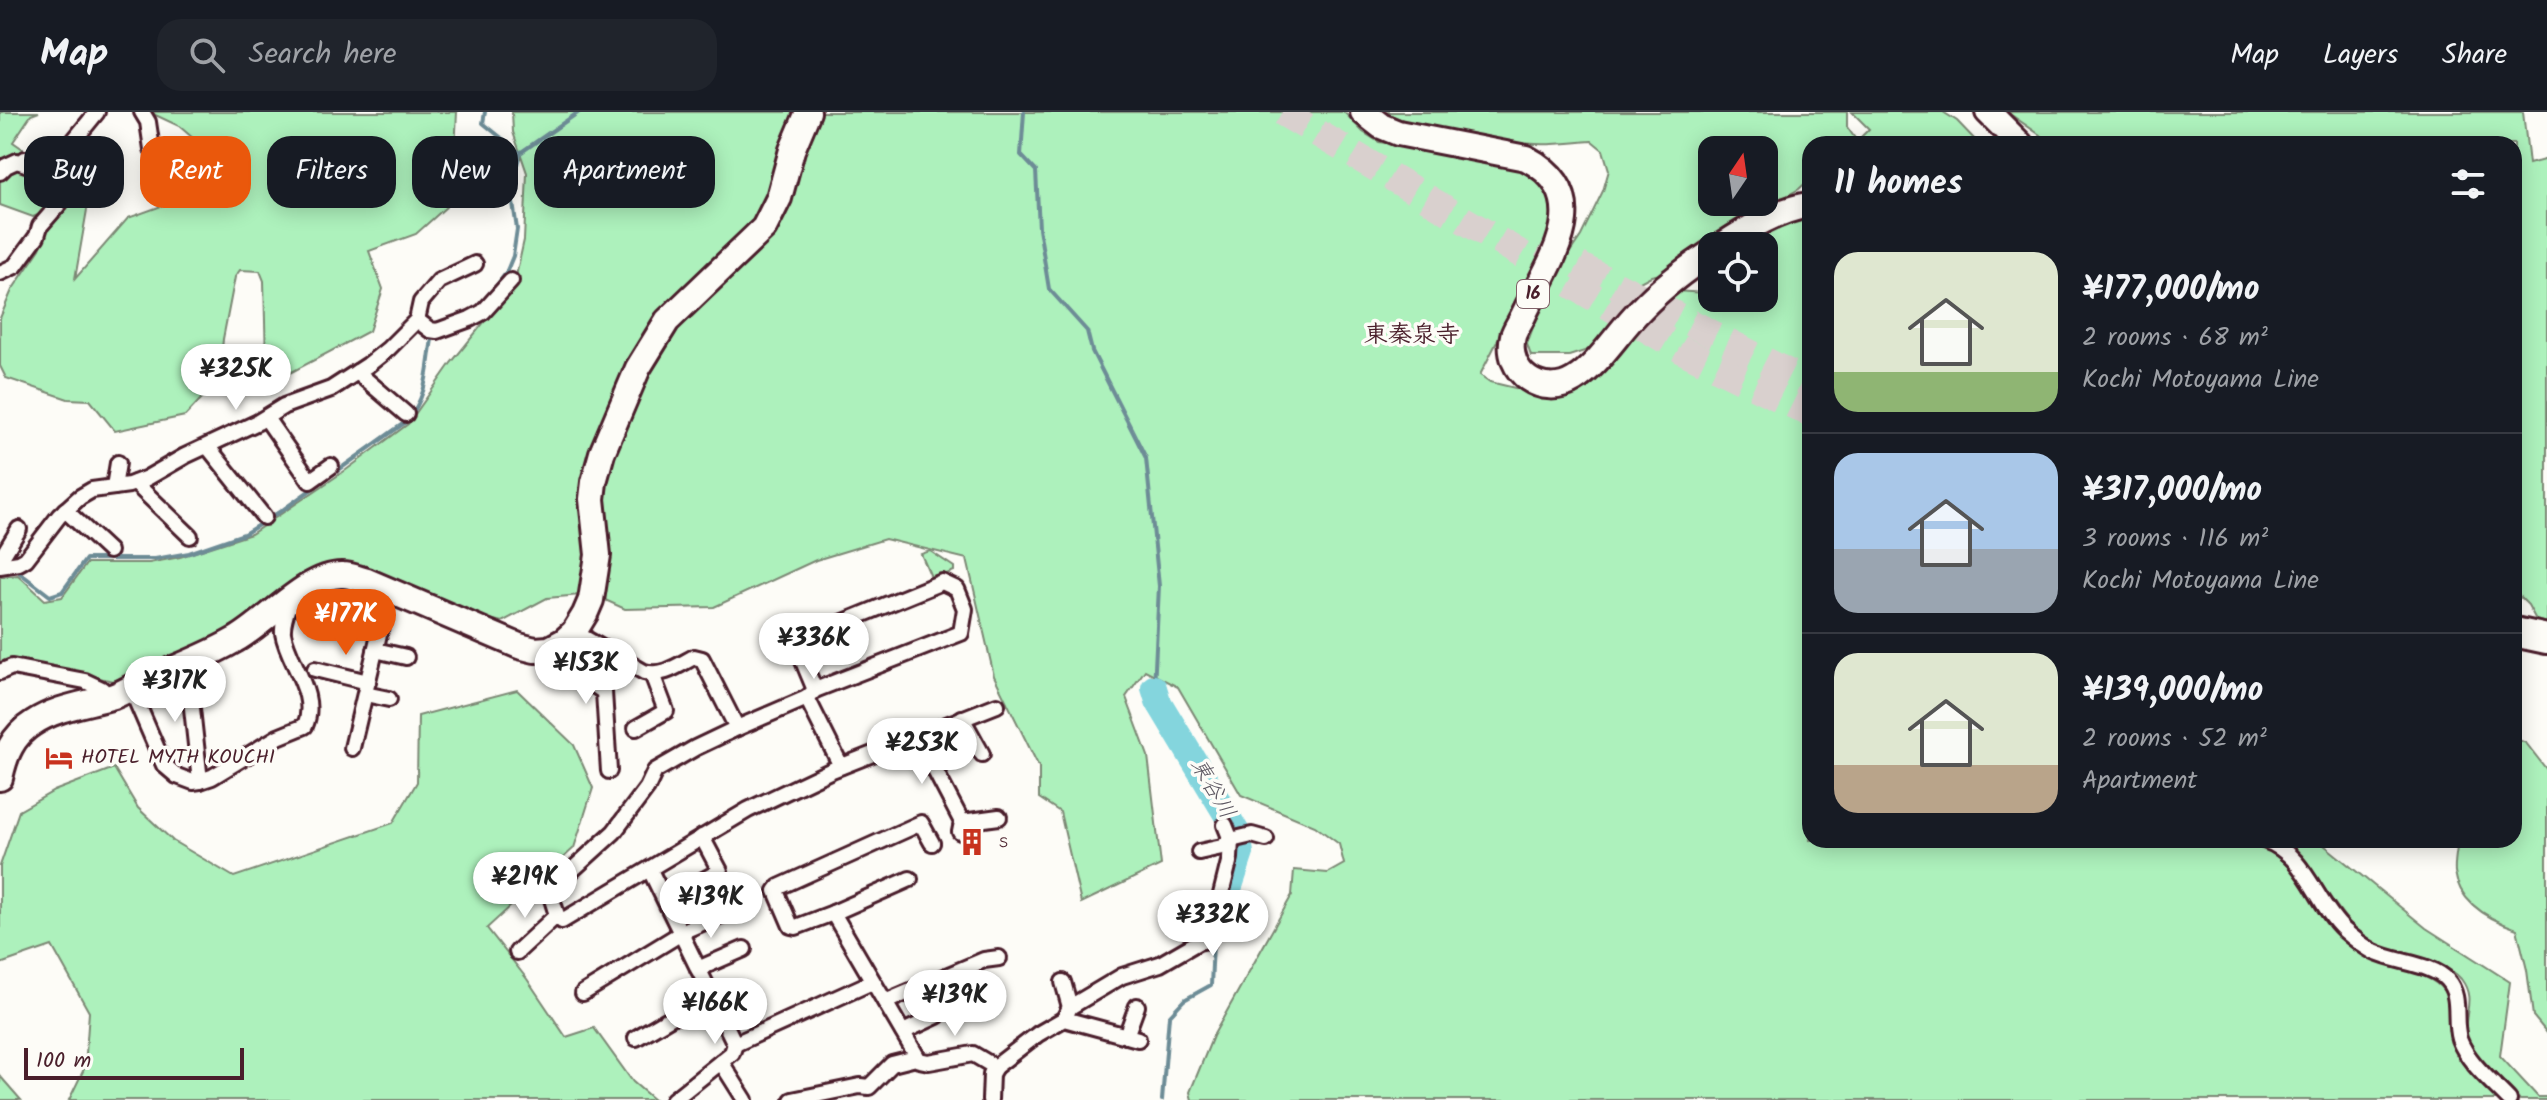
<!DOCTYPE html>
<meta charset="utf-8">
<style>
:root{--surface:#171b24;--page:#20242c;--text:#f1f3f6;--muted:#9ea1a6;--line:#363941;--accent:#ea580c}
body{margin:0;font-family:Kalam,"Klee One",sans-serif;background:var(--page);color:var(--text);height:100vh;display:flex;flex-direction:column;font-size:30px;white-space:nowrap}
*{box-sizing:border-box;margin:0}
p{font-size:26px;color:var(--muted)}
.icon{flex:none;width:44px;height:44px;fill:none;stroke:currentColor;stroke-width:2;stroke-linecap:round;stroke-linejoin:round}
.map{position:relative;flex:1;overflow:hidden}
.side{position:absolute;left:1802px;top:24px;width:720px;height:712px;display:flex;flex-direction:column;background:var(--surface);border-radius:24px;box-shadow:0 4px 20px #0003}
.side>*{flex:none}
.banner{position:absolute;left:24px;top:24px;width:760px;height:72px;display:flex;gap:16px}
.needle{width:52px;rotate:13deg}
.controls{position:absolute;left:1698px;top:24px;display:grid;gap:16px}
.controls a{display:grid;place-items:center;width:80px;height:80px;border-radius:16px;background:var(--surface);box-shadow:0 4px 20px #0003;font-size:40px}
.scale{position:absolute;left:24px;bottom:20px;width:220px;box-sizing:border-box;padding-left:8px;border:4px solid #4a1f2b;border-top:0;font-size:22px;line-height:28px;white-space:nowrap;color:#4a1f2b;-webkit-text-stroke:6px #fdfcf7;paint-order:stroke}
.price{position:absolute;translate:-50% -68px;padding:0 18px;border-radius:28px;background:#fff;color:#222;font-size:26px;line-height:52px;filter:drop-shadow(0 2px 4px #0008)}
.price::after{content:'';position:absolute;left:50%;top:48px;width:24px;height:18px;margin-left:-12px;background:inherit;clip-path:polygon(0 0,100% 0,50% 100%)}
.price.active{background:var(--accent);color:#fff}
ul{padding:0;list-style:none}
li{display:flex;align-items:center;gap:24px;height:200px;padding:0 32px}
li+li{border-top:2px solid var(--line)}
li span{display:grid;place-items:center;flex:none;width:224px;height:160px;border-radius:24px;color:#555}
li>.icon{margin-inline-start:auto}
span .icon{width:96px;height:96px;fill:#fffc;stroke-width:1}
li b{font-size:34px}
h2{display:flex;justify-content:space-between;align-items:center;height:96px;padding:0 32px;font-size:34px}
.tag{padding:0 28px;border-radius:24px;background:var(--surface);box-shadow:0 4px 20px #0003;font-size:28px;line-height:72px}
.tag.active{background:var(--accent);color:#fff}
header{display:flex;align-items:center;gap:48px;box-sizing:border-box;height:112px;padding:0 40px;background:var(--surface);border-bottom:2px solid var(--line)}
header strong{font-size:38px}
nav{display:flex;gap:44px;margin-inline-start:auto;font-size:28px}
.search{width:560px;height:72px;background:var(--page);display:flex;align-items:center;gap:20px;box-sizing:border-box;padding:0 28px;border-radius:24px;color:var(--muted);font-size:30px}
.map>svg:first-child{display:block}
.green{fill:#adf1bc;stroke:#7c8874;stroke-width:2;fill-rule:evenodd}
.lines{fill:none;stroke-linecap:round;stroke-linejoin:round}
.stream{stroke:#6d8c96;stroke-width:4}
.river{stroke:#84d5dd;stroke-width:26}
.motorway-tunnel{stroke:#d9d0ce;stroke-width:28;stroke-dasharray:28 14;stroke-linecap:butt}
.minor-casing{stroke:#4a1f2b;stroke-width:20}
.primary-casing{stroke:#4a1f2b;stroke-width:30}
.motorway-casing{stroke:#4a1f2b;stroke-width:34}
.minor{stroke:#fdfcf7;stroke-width:14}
.primary{stroke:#fdfcf7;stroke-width:24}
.motorway{stroke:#fdfcf7;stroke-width:28}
.labels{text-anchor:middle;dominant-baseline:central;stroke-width:7;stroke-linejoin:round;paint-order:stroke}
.shield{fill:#fdfcf7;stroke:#806168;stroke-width:2}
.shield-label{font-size:18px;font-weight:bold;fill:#4a1f2b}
.poi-label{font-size:20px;fill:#4a1f2b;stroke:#fdfcf7;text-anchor:start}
.water-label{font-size:22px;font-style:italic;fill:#5b5660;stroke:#fdfcf7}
.quarter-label{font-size:24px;font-weight:bold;fill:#4a1f2b;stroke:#fdfcf7}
</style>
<header>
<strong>Map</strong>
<div class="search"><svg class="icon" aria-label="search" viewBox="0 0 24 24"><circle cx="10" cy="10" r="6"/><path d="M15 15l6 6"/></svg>Search here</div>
<nav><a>Map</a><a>Layers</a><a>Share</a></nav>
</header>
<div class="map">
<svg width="2547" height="988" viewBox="0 0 2547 988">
<rect width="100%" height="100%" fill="#fdfcf7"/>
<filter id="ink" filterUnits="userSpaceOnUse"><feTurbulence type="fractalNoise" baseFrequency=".0125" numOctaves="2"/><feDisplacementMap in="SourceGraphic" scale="16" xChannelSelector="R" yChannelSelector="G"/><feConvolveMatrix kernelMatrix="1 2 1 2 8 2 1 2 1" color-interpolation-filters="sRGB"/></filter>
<g filter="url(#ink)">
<g class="green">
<path d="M0,0h39l-8,3 -18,27 36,25 11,20c-4,15 -12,24 -27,30l-33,-12z"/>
<path d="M149,0h308l-3,58 -8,37 -30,27 -47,17 14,38 -14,42 -94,50 -9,-19 -2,-81 -4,-10 -20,-1 -5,7 -12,62 -4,41 -34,36 -70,15 -25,-31 -22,-1 -62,-21 -6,-12v-48l12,-28 28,-41 10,-23 24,-32 14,10 -13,75 53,-61 89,-32 5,-23 -43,-37z"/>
<path d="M512,0h832l19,20 16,10 66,9 86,19 21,24 2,22 -7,28 -67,131 10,7 67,16 19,-3 15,-12 28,-35 56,-57 30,2 7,-5v10h52v-52h-21l2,-4 45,-21 20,-5v624h435c58,16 66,76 111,109 21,16 74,22 87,41 10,14 3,33 9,48 10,24 32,43 49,62h-1309l-2,-8 23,-56 79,-141 2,-25 34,3 16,-9 -5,-20 -24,-18 -74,-31 -63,-108 -33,-17 -19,27 22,59 13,109 -80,38 -21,-91 -21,-14v-31l-45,-91 -27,-117 -82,-20 -69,21 -102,47 -89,2 -33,-15 -45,4 -45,24 -45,-11 -91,-43 -23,-6 -24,9 -72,52 -78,37 -55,21 -106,-21 -8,6v-89l18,-2 27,25 17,-3 25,-34h62l31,-6 71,-23 95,-64 62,-46 43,-61 63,-78 10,-45 3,-67 -14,-41z"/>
<path d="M1386,0h461v15l12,17h-49v35l-11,10 -80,45 -53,39 -15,3 -15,8 -15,22 -14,26 -13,16 -25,8h-38l-4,-12 22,-61 32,-47 22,-45 6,-21 -6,-20 -11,-9c-18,1 -37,4 -56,3 -36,-1 -120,-14 -150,-32zM1712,38h52v52h-52z"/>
<path d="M1852,0h91l14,9 22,23h-115l-4,-6 9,-9z"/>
<path d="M2007,0h516l6,52 18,-5v471l-4,3 -15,-28 -14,-14v-447h-461z"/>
<path d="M930,439l24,16v4l-20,8 -3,-2 -10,-23z"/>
<path d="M517,578l57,55 19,43 -19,60 -87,80 40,51 39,58 28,-9 39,54 21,18h-585l16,-33 4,-55 -37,-66 -52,18v-98l19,-55 35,-20 60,-23 24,40 35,33 61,36 159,-54 24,-41 1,-66z"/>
<path d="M2514,626l12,5 21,27v263l-14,-17 -6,-46 -10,-41c-26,-9 -58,-26 -62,-57 -1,-10 2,-22 3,-32h56z"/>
<path d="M2282,728h41l1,5 102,83 84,54 -10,74 38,41h9v3h-27l-48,-51c-17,-29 8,-45 -11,-70 -17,-21 -64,-21 -90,-38 -39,-25 -51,-75 -89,-101z"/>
<path d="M0,964l21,24h-21z"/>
</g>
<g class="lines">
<g class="stream">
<path d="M485,0l-2,11 37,30 -9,37 6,39 -4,27 -7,17 -19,25"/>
<path d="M1024,0l-3,43 15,16 3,57 10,61 38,42 5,20 54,107 13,128 -5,102"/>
<path d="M520,41l59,-41"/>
<path d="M20,461l30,23 12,-4 24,-33h69l34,-6 55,-19 40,-25 123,-88c23,-29 19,-53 26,-87"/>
<path d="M1162,988l7,-84 15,-16 27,-15 2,-41"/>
</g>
<path class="river" d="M1154,576l4,13 80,133 3,19 -14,42"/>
<g class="motorway-tunnel">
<path d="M1282,0l404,240 124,61"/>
<path d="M1542,132l45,26 223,114"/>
</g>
<g class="minor-casing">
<g id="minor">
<path d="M142,0l6,10 4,27"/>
<path d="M25,47h30l7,-4 35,-43"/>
<path d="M0,60l6,-6 11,-5c18,7 36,8 48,26l-5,16 -20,23 -3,10 -22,30 -15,7"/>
<path d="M417,208l13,10 7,1 33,-12 13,-7 28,-31"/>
<path d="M357,260l49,42"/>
<path d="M266,306l44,63 21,-15"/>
<path d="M208,335l56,70"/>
<path d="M135,371l55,53"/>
<path d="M114,375l4,-24"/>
<path d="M65,398l44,41"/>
<path d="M2,445l17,-28"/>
<path d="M0,454l19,-3 7,-4 33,-43 21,-19 12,-7 37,-5 18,-7 38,-22 73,-34 26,-16 47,-17 37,-24 20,-16 29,-29 4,-18 18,-21 36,-17"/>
<path d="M574,520l70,40c19,5 33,-6 50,-15l8,2 35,69 -42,20 -40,23 -8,17 -33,44 -44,40 -7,2 -12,22 6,19 5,6 186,-111 84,-40 165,-65"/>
<path d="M549,537l21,20 34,23 5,79"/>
<path d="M375,538l31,7"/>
<path d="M187,551l13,118"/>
<path d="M315,557l53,13"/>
<path d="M0,560l12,-5 73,14 17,8 3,9"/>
<path d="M126,577l10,11 28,65 13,11 16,6 7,-1 12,-4 66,-40 27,-11c14,-32 -17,-63 -22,-93 -1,-10 4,-23 7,-32l24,12"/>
<path d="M365,582l24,5"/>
<path d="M807,586l8,-8 146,-57 4,-24 -8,-20 -15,-7 -147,60 20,48"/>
<path d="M962,606l20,36"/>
<path d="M636,616l30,-17 -14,-37"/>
<path d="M737,616l70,-30 34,68"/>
<path d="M917,624l45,86 -2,10"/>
<path d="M352,636l37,-156"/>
<path d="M962,710l37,-5"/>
<path d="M2264,728c42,14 51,63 80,90 9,8 19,16 30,22 20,10 60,12 73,28 15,17 6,39 12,59 9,24 33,43 50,61"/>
<path d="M932,731l-11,-20 -142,64 -3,4 15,35 5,1 37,-14 86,147 10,2 44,-8 22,13 -4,7 -1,26"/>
<path d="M1199,740l23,-5 9,-7 21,-5 14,4"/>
<path d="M650,758l85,174 137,-62"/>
<path d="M689,776l31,-17 -18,-34"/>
<path d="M833,801l77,-34"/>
<path d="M517,840l40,-37"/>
<path d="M698,857l46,-20"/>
<path d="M1063,870l7,25"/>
<path d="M583,881l105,-64 35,-15"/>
<path d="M885,890l99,-42 15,-2"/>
<path d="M1064,907l6,-12 52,-31 38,-12 38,-22 10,-2 5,-13 17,-69 1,-18 -6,-15"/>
<path d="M903,920l34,-16"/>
<path d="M1126,924l11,-30"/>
<path d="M636,926l75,-44"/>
<path d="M721,950l24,38"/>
<path d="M995,955l43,-33 26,-15 74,20"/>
<path d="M673,988l59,-47 3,-9"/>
<path d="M792,988l68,-14 9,1 23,-23 24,-6"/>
</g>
</g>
<g class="primary-casing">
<g id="primary">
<path d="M1363,0l18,14 17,7 128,25c73,39 24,102 -2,156 -3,7 -9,15 -11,22 -9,37 30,63 61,44 25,-15 46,-51 67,-71 21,-22 45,-40 71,-57"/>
<path d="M1988,0l32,32"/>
<path d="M1721,134c26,-17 58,-37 89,-41"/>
<path d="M0,666c5,-23 12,-42 33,-55 24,-16 54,-19 81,-27 11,-4 21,-11 32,-16 30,-12 61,-24 89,-40 30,-16 73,-67 108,-65 8,0 16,4 24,6l152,65 16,4 14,-1 15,-8 10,-9 11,-18 6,-14 7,-45 -6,-56 2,-17 8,-29 36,-85 29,-47 97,-93 15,-30 13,-48 16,-38"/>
</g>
</g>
<g class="motorway-casing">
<path id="motorway" d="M2514,520l33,7"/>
</g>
<use href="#minor" class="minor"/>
<use href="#primary" class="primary"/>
<use href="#motorway" class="motorway"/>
</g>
</g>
<defs>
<g id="hotel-bare" transform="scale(2.16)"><path d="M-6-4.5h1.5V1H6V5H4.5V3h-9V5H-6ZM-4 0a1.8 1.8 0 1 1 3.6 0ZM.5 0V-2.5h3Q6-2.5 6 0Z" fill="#c8321e" stroke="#fdfcf7" stroke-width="2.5" paint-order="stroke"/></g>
<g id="building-bare" transform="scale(2.16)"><path d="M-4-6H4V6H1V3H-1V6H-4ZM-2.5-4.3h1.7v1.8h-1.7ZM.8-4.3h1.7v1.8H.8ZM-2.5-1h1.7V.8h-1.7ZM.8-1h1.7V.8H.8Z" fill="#c8321e" stroke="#fdfcf7" stroke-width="2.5" paint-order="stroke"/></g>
</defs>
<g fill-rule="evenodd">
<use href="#hotel-bare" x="59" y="646"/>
<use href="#building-bare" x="972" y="730"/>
</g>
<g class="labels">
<rect class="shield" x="1517" y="168" width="32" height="28" rx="6"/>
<g class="shield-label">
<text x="1533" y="182">16</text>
</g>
<g class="poi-label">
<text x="81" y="646">HOTEL MYTH KOUCHI</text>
<text x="994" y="730">ｓ</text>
</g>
<g class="water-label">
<text transform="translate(1212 677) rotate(60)">東谷川</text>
</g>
<g class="quarter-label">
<text x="1412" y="223">東秦泉寺</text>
</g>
</g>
</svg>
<div class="controls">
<a><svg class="needle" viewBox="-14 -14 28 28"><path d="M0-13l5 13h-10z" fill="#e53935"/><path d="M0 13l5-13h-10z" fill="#9ea1a6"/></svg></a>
<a><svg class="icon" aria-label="locate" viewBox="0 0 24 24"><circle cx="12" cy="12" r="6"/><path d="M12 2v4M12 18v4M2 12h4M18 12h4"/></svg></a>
</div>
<div class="scale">100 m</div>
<b class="price" style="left:236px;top:300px">¥325K</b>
<b class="price active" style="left:346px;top:545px">¥177K</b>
<b class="price" style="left:814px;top:569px">¥336K</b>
<b class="price" style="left:586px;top:594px">¥153K</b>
<b class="price" style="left:175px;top:612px">¥317K</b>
<b class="price" style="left:922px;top:674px">¥253K</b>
<b class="price" style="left:525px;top:808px">¥219K</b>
<b class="price" style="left:711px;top:828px">¥139K</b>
<b class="price" style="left:1213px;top:846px">¥332K</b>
<b class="price" style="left:955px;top:926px">¥139K</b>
<b class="price" style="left:715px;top:934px">¥166K</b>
<div class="banner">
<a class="tag">Buy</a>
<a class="tag active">Rent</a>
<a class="tag">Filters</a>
<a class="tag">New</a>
<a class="tag">Apartment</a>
</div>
<section class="side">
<h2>11 homes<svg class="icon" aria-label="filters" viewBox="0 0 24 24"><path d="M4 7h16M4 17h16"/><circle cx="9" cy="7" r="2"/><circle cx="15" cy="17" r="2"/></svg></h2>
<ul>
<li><span style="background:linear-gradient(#dfe7d0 75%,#8fb573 0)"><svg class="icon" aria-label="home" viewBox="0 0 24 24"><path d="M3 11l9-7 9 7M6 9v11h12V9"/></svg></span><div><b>¥177,000/mo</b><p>2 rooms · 68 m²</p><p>Kochi Motoyama Line</p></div></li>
<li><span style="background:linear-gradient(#a9c7e8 60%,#9aa5b1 0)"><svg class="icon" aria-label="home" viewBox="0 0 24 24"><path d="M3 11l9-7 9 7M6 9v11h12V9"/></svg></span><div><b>¥317,000/mo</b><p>3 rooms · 116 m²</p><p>Kochi Motoyama Line</p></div></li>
<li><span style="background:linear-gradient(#dfe7d0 70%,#b9a48a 0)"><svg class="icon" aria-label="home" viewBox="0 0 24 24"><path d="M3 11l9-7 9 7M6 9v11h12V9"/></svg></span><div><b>¥139,000/mo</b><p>2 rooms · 52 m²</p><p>Apartment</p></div></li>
</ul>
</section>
</div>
